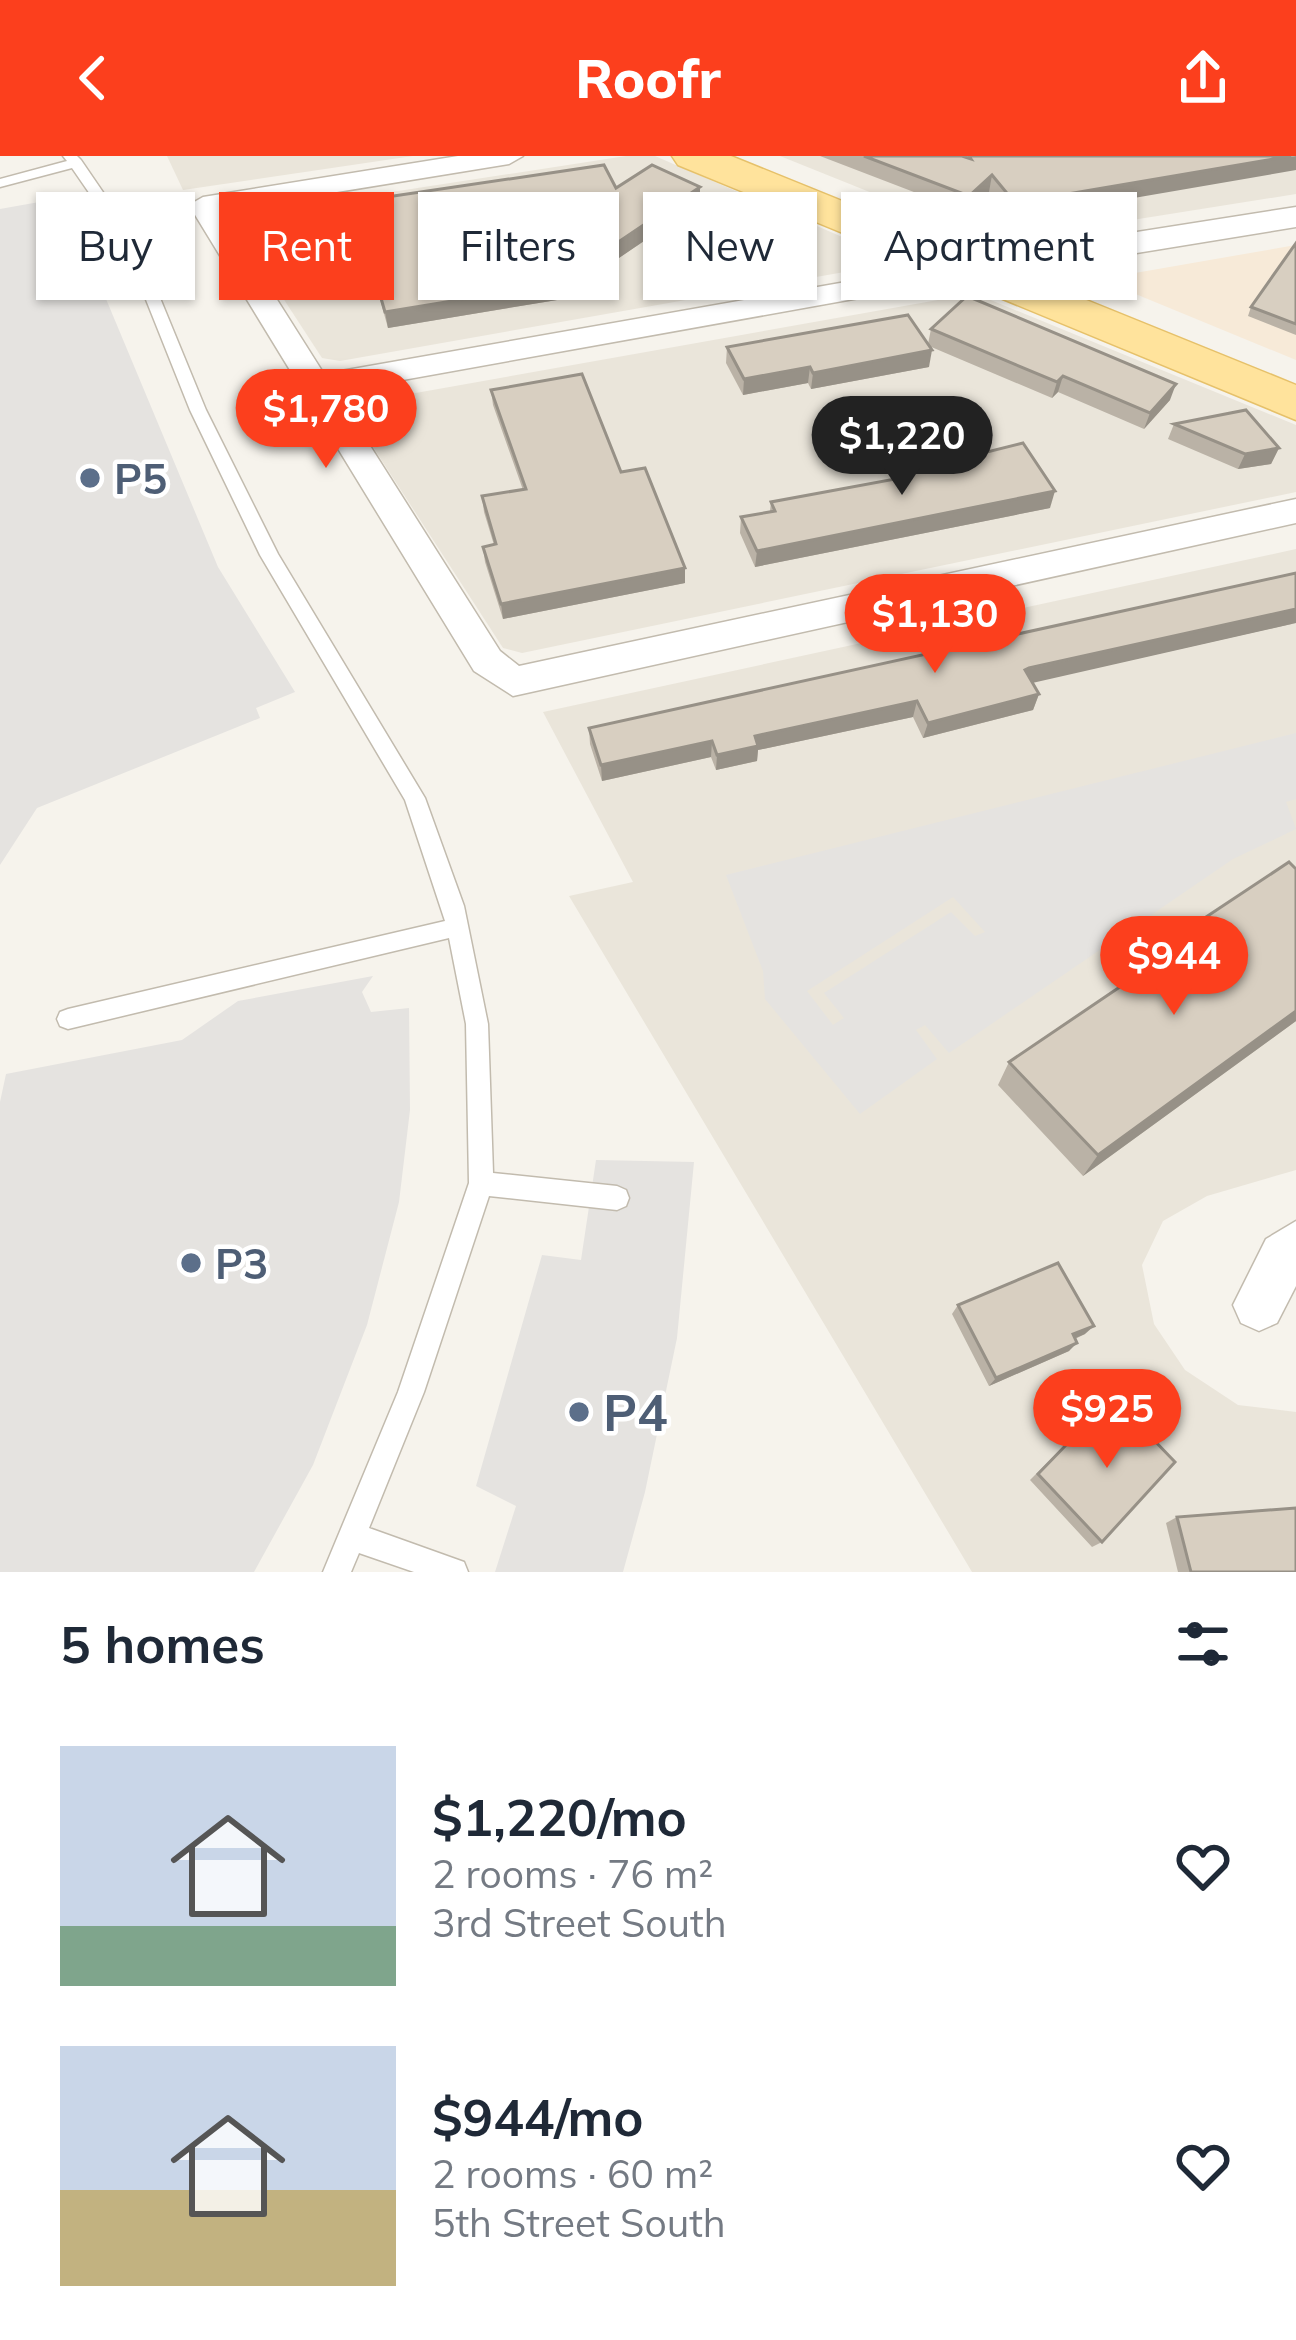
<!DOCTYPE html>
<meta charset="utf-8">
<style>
:root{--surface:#fff;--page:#f2f2f3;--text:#1f2937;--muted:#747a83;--accent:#fc3f1d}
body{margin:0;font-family:Mulish,sans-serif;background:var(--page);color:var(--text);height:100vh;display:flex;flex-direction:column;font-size:45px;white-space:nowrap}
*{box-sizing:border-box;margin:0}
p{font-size:39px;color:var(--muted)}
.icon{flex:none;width:66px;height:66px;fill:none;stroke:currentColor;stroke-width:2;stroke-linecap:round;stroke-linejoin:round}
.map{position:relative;height:1416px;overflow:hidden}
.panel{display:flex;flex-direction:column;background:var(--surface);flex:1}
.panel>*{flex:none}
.hud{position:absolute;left:36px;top:36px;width:1224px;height:108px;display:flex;gap:24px}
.price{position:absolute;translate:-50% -102px;padding:0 27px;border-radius:42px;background:var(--accent);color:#fff;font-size:39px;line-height:78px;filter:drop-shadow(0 3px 6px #0008)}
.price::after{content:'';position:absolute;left:50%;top:72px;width:36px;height:27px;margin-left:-18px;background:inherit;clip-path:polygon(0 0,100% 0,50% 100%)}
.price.current{background:#222;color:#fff}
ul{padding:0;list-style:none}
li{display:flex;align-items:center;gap:36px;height:300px;padding:0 60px}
li span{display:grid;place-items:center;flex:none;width:336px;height:240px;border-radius:0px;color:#555}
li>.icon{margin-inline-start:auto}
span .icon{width:144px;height:144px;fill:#fffc;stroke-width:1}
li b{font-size:51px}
h2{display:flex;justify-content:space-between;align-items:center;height:144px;padding:0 60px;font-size:51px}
.chip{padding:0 42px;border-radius:0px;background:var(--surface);box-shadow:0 3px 9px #0004;font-size:42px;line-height:108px}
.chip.current{background:var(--accent);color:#fff}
header{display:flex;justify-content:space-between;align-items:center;height:156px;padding:0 60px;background:var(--accent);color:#fff;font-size:54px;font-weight:800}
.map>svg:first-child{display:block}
.residential{fill:#eae5da}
.commercial{fill:#f7ead8}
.parking{fill:#e5e3e0;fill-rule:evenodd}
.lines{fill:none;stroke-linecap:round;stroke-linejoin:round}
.service-casing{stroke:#c2bbae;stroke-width:3}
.minor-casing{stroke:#c2bbae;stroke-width:3}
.tertiary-casing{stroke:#c2bbae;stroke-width:3}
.primary-casing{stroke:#e6c16a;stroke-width:3}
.service{fill:#fff;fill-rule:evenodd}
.minor{fill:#fff;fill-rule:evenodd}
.tertiary{fill:#fff;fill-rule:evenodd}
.primary{fill:#ffe39c;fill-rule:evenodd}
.wall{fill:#bab2a6}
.shaded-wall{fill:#979187}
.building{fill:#d8cfc1;stroke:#979187;stroke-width:3}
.service-dot{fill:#5c6f8a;stroke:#fff;stroke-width:4.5}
.labels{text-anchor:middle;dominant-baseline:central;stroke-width:9;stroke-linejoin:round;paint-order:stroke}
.service-label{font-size:42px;font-weight:bold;fill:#4e5e75;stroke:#fff;text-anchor:start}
.near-service-label{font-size:51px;font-weight:bold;fill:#4e5e75;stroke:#fff;text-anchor:start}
</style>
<header><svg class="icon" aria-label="back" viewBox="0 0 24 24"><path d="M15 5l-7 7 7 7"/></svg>Roofr<svg class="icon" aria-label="share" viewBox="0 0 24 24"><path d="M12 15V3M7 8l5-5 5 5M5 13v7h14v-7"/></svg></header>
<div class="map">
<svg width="1296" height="1416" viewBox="0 0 1296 1416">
<rect width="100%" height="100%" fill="#f6f3ec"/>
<g class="residential">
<path d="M167,0h246l-230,34z"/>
<path d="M626,0h29l215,93 3,18 -533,94 -18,-3 -84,-129 7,-12 17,-5z"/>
<path d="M780,0h516v38l-302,48z"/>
<path d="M966,139l15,1 315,129v67l-774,161 -19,-5 -152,-235 14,-11z"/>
<path d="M1296,393v621l-89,26 -44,25 -21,44 12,59 31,46 53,35 58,7v160h-324l-403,-676 64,-14 -90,-170z"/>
</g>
<path class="commercial" d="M1296,89v115l-192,-79 8,-4z"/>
<g class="parking">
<path d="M56,43l35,64 127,304 77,125 -39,16 4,10 -223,90 -37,57v-656z"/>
<path d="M1296,577v66l-10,3 10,27 -63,30 -284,194 -24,-28 -9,5 21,29 -77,55 -95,-115 -2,-28 -37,-96zM953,741l32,35 -10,4 -24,-24 -127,81 20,25 -11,7 -26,-34z"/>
<path d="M373,820l-11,16 9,20 38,-4 1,102 -11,92 -32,123 -54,140 -59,107h-254v-470l6,-28 176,-34 56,-39z"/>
<path d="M596,1004l98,2 -17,176 -32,154 -22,80h-128l21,-66 -40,-20 66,-231 39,5z"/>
</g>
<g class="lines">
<g class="service-casing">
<path id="service" d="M63,0h14l4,4 56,82 69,168 72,144 147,244 39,108 24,118 5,149 124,13 9,4 3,8 -3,8 -9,4 -128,-14 -65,196 -55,136 95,34 4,10h-54l-55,-19 -8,19h-28l75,-180 71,-209 -3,-159 -17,-86 -381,91 -8,-3 -3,-7 3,-7 8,-3 377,-88 -40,-121 -145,-245 -70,-145 -67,-168 -51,-74 -72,19v-8l67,-18z"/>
</g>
<g class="minor-casing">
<g id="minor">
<path d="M458,0h65l-14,8 -288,47 103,163 641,-113 15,9 -15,9 -629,113 164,259 19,15 777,-167v24l-783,173 -39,-25 -285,-466 14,-8z"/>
<path d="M1296,1065v65l-19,37 -18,8 -18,-8 -8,-18 33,-66z"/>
</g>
</g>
<g class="tertiary-casing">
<path id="tertiary" d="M1296,51v20l-331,54 -18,-11 18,-11z"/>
</g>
<g class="primary-casing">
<path id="primary" d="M672,0h59l565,229v35l-618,-255z"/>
</g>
<use href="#service" class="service"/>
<use href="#minor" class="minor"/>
<use href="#tertiary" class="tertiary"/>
<use href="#primary" class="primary"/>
</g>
<g class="wall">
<path d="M820,0h476l-285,63 -22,-27 -23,20z"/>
<path d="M700,31v16l-143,97 -169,28 -35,-126 263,-14z"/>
<path d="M1296,87v92l-48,-19 3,-9z"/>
<path d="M931,173l239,71 -26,29 -86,-37 -6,6 -123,-52v21l-118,22 -3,-6 -65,12 -17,-32 1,-16 201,-3z"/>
<path d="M491,234l130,82 64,96v15l-182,36 -18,-57 -2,-15 11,-2 -10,-33 -2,-16 41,-6 -30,-85z"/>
<path d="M1174,268l105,24 -8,16 -33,5 -70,-30z"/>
<path d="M899,318l151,34 -295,59 -15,-34 1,-16 29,-6 1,-9 127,-23z"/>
<path d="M1296,467l-264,59 7,12 -6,16 -110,28 -10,-21 -155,33 -1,11 -41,9 -5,-13 -109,24 -12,-37 -1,-16z"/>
<path d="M1194,769l102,96 -213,155 -85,-91 11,-23 173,-117z"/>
<path d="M958,1149l127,29 -10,5 -6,12 -80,35 -37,-72z"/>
<path d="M1123,1252l-21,134 -10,5 -62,-67 69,-69 9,11z"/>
<path d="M1177,1361l119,55h-118l-12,-49z"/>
</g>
<g class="shaded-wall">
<path d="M1296,0v14l-285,49 4,-16z"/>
<path d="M992,19l-3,17 -23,20 3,-16z"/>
<path d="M700,31v16l-143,97 -169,28 -3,-16z"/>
<path d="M932,194l-3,17 -118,22 2,-16z"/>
<path d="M810,211l-2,16 -65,12 1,-16z"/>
<path d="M1063,220l-5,16 -6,6 5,-16z"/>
<path d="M1176,228l-6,16 -26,29 6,-16z"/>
<path d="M1279,292l-8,16 -33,5 7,-15z"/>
<path d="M1055,335l-5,17 -295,59 2,-16z"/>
<path d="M685,412v15l-182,36 -2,-15z"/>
<path d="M1296,453v14l-277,63 6,-16z"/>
<path d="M1039,538l-6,16 -110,28 5,-15z"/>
<path d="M917,545l-4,16 -155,33 -1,11 -41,9 1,-15 38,-19z"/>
<path d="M712,585l-1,16 -109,24 -1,-16z"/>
<path d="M1296,855v10l-213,155 15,-21z"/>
<path d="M1094,1170l-9,8 -21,9 9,-9z"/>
<path d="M1077,1187l-8,8 -80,35 7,-8z"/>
</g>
<g class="building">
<path d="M864,0h98l9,3 -2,-3h322l-276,47 -23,-28 -23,21z"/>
<path d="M604,9l12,23 36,-23 48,22 -144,97 -171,28 -32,-110z"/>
<path d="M1296,87v81l-45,-17z"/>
<path d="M967,140l209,88 -26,29 -87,-37 -6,6 -126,-53z"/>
<path d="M908,159l24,35 -119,23 -3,-6 -66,12 -17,-32z"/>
<path d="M582,218l39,98 24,-4 40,100 -184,36 -18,-57 13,-3 -14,-48 44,-7 -35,-99z"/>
<path d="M1246,254l33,38 -34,6 -71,-30z"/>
<path d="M1023,287l32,48 -298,60 -16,-34 34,-6 -4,-9 130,-24 -2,-4z"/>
<path d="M1296,417v36l-267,59 -4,2 14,24 -111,29 -11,-22 -162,35 3,10 -41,9 -5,-14 -111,24 -12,-37z"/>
<path d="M1289,706l7,7v142l-198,144 -89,-93 192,-130 -7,-7z"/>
<path d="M1058,1107l36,63 -21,8 4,9 -81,35 -38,-73z"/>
<path d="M1123,1252l52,54 -73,80 -64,-68 61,-63 10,13z"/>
<path d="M1296,1352v64h-105l-14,-55z"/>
</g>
<g class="service-dot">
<circle cx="90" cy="322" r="12"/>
<circle cx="191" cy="1107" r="12"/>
<circle cx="579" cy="1256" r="12"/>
</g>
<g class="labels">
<g class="service-label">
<text x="114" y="322">P5</text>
<text x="215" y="1107">P3</text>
</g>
<g class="near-service-label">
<text x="603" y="1256">P4</text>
</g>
</g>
</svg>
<b class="price" style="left:326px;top:315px">$1,780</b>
<b class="price current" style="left:902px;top:342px">$1,220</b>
<b class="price" style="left:935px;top:520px">$1,130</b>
<b class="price" style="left:1174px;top:862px">$944</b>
<b class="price" style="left:1107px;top:1315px">$925</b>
<div class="hud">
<a class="chip">Buy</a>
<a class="chip current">Rent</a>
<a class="chip">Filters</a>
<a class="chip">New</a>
<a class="chip">Apartment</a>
</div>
</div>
<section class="panel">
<h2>5 homes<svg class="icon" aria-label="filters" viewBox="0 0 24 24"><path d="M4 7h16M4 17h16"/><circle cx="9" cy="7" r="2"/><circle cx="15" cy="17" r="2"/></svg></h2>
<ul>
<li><span style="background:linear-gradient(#c9d6e8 75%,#7fa58c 0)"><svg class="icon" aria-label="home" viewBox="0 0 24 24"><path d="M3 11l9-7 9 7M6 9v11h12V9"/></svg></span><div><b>$1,220/mo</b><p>2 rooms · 76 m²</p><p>3rd Street South</p></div><svg class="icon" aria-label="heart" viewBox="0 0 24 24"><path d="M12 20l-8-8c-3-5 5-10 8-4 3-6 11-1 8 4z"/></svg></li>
<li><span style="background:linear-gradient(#c9d6e8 60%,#c2b280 0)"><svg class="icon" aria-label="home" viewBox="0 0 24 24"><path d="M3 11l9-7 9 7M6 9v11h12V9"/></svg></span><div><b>$944/mo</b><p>2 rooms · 60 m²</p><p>5th Street South</p></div><svg class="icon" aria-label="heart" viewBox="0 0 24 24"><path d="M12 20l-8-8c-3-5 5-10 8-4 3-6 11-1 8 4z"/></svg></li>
</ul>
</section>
